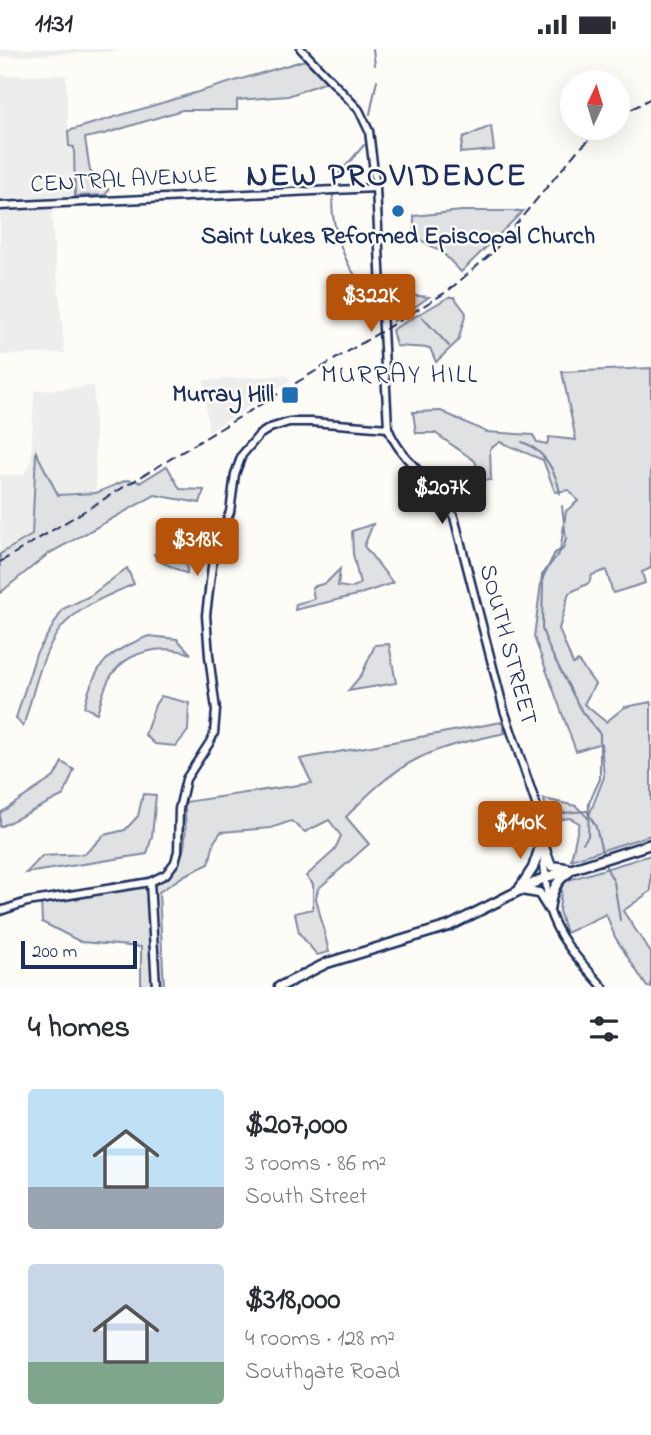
<!DOCTYPE html>
<meta charset="utf-8">
<style>
:root{--surface:#fff;--page:#f2f2f3;--text:#2b2b33;--muted:#7c7c81;--accent:#b45309}
body{margin:0;font-family:"Indie Flower",sans-serif;background:var(--page);color:var(--text);height:100vh;display:flex;flex-direction:column;font-size:26px;white-space:nowrap}
*{box-sizing:border-box;margin:0}
p{font-size:23px;color:var(--muted)}
.icon{flex:none;width:38px;height:38px;fill:none;stroke:currentColor;stroke-width:2;stroke-linecap:round;stroke-linejoin:round}
.map{position:relative;height:938px;overflow:hidden}
.sheet{display:flex;flex-direction:column;background:var(--surface);flex:1}
.sheet>*{flex:none}
.needle{width:46px;rotate:4deg}
.buttons{position:absolute;left:560px;top:21px;display:grid;gap:14px}
.buttons a{display:grid;place-items:center;width:70px;height:70px;border-radius:50%;background:var(--surface);box-shadow:0 7px 28px #0002;font-size:35px}
.scale{position:absolute;left:21px;bottom:18px;width:116px;box-sizing:border-box;padding-left:7px;border:4px solid #1b2f5e;border-top:0;font-size:19px;line-height:24px;white-space:nowrap;color:#1b2f5e;-webkit-text-stroke:5px #fdfcf7;paint-order:stroke}
.price{position:absolute;translate:-50% -60px;padding:0 16px;border-radius:7px;background:var(--accent);color:#fff;font-size:23px;line-height:46px;filter:drop-shadow(0 2px 4px #0008)}
.price::after{content:'';position:absolute;left:50%;top:42px;width:21px;height:16px;margin-left:-10px;background:inherit;clip-path:polygon(0 0,100% 0,50% 100%)}
.price.active{background:#222;color:#fff}
ul{padding:0;list-style:none}
li{display:flex;align-items:center;gap:21px;height:175px;padding:0 28px}
li span{display:grid;place-items:center;flex:none;width:196px;height:140px;border-radius:7px;color:#555}
li>.icon{margin-inline-start:auto}
span .icon{width:84px;height:84px;fill:#fffc;stroke-width:1}
li b{font-size:30px}
h2{display:flex;justify-content:space-between;align-items:center;height:84px;padding:0 28px;font-size:30px}
.status{display:flex;justify-content:space-between;align-items:center;height:49px;padding:0 35px;background:var(--surface);direction:ltr}
.status svg{height:19px;fill:currentColor}
.map>svg:first-child{display:block}
.built{fill:#edeeec}
.green{fill:#e0e1e3;stroke:#7e88a0;stroke-width:2}
.lines{fill:none;stroke-linecap:round;stroke-linejoin:round}
.stream{stroke:#76819c;stroke-width:2}
.minor-casing{stroke:#1b2f5e;stroke-width:11}
.major-casing{stroke:#1b2f5e;stroke-width:13}
.minor{stroke:#fdfcf7;stroke-width:6}
.major{stroke:#fdfcf7;stroke-width:8}
.rail{stroke:#1b2f5e;stroke-width:2;stroke-dasharray:10 5;stroke-linecap:butt}
.poi-dot{fill:#1f6fb2;stroke:#fdfcf7;stroke-width:2.5}
.labels{text-anchor:middle;dominant-baseline:central;stroke-width:5;stroke-linejoin:round;paint-order:stroke}
.street-label{font-size:24px;fill:#1b2f5e;stroke:#fdfcf7}
.poi-label{font-size:24px;font-weight:bold;fill:#1b2f5e;stroke:#fdfcf7}
.neighbourhood-label{font-size:26px;letter-spacing:2px;fill:#1b2f5e;stroke:#fdfcf7}
.district-label{font-size:32px;font-weight:bold;letter-spacing:2px;fill:#1b2f5e;stroke:#fdfcf7}
</style>
<div class="status"><b>11:31</b><svg viewBox="0 0 49 12"><path d="M0 12V9h3v3zM5 12V6h3v6zM10 12V3h3v9zM15 12V0h3v12zM26 1h20v11H26zM47 4h2v5h-2z"/></svg></div>
<div class="map">
<svg width="651" height="938" viewBox="0 0 651 938">
<rect width="100%" height="100%" fill="#fdfcf7"/>
<filter id="ink" filterUnits="userSpaceOnUse"><feTurbulence type="fractalNoise" baseFrequency=".0143" numOctaves="2"/><feDisplacementMap in="SourceGraphic" scale="14" xChannelSelector="R" yChannelSelector="G"/><feConvolveMatrix kernelMatrix="1 2 1 2 8 2 1 2 1" color-interpolation-filters="sRGB"/></filter>
<g filter="url(#ink)">
<g class="built">
<path d="M0,0h116l1,2 -117,6z"/>
<path d="M66,26l3,71h5l1,47 -24,21 14,139 -65,2v-279z"/>
<path d="M286,326l5,6 -83,51 -4,-52z"/>
<path d="M94,337l2,107 -38,2 -21,-41 -5,82 -32,18v-79h23l8,-13 3,-71z"/>
</g>
<g class="green">
<path d="M305,11l21,22 -38,14 -51,4v10h-55l-78,24 -19,4 5,33 19,19 -4,5 -30,1 -1,-49 -5,-1 -1,-15z"/>
<path d="M491,77l3,24 -34,3 3,-15z"/>
<path d="M462,162h61l-62,61 -18,-19 -29,-17v-20z"/>
<path d="M406,230l2,16 21,2 -35,24 -3,-41z"/>
<path d="M449,248h5l12,16 -8,28 -22,21 -6,-14 -34,-2 -4,-16z"/>
<path d="M651,319v200l-9,4 3,11 -32,10 -7,-23 -14,5 -3,8 -20,10 -10,36 14,35 5,-3 17,23 -11,20 22,18 19,-15 26,-5v133l-80,25 8,-37 -9,-5 -22,3 -4,-22 32,7 12,12 16,-41 -3,-34 -25,8 -42,-114 8,-62 18,-23 6,-41 12,-10 -9,-11 -14,2 -12,-32 -43,-18 -10,7 1,31h-10l-6,-19 -40,-28h-19l-3,-21 28,-1 45,21 47,3 4,7 10,2 2,-7 27,3 -14,-68z"/>
<path d="M36,403l22,43 38,-2 31,-13 14,2 26,-16 13,23 24,1 -4,13 -45,-8 -107,59 -48,39v-39l32,-19z"/>
<path d="M373,475l-9,22 29,37 -36,12 -62,15 1,-6 18,-5 -2,-12 14,-4 14,-14 -2,17 13,2 9,-4 -7,-30 -1,-23z"/>
<path d="M180,498l6,4 1,23 -30,-14 -3,-6z"/>
<path d="M127,519l7,16c-25,11 -57,23 -74,45 -20,27 -27,67 -37,98l-7,-9 20,-64 27,-45 27,-13z"/>
<path d="M149,587l28,3 14,15c-28,-10 -63,-4 -80,22 -7,10 -10,25 -14,37l-13,-6c11,-43 23,-55 65,-71z"/>
<path d="M389,595l7,39 -48,8 14,-17 13,-29z"/>
<path d="M161,647l28,7 -1,28 -12,15 -21,-2 -10,-9 10,-30z"/>
<path d="M502,673l3,11c-30,7 -61,12 -88,26 -28,14 -50,36 -71,58l23,27 -51,45 -2,9 13,54 -12,3 -18,-22 -4,-20 18,-4v-25l-7,-8 28,-25 7,-15 -12,-16 -24,12 -14,-11 -20,7 -50,4 -7,10 -5,22 -24,11 -26,17 5,95h-23v-40l-60,-5 -39,-20 -1,-22 118,-17c32,-26 26,-44 26,-81l127,-19 -12,-24z"/>
<path d="M62,713l12,8 -10,25 -64,32v-14l54,-36z"/>
<path d="M143,745l13,1 -4,41 -5,18 -121,19 16,-17 43,-2 19,-19 21,-5 13,-14z"/>
<path d="M651,806v36l-28,20 28,42v34h-4l-32,-50 -9,-23 -40,19 -7,-22 3,-29z"/>
</g>
<g class="lines">
<g class="stream">
<path d="M373,0l2,16"/>
<path d="M370,65l7,-34"/>
<path d="M335,133l4,-8 25,-29"/>
<path d="M333,147c-4,22 11,68 26,84l14,4"/>
<path d="M391,237l22,21"/>
<path d="M422,268l27,29"/>
<path d="M522,393c21,7 35,30 38,52"/>
<path d="M562,457l4,33 -3,10 -8,4 -12,24 -1,52 7,19 33,64 18,22v45l-11,24 -1,33 -5,7"/>
<path d="M550,765l37,-3 9,16 7,29"/>
<path d="M605,816l9,17 6,38"/>
</g>
<g class="minor-casing">
<g id="minor">
<path d="M301,0l58,61 10,21 7,57 12,240c14,36 50,54 66,89l50,193 34,100 11,99c10,32 32,53 54,78"/>
<path d="M0,157l376,-18"/>
<path d="M150,833l6,105"/>
<path d="M0,862l27,-9 123,-20 16,-8 9,-12 3,-11 1,-42 7,-30 24,-37 4,-9 2,-23 -7,-54 -3,-41 8,-65 16,-38 5,-38 7,-19 17,-20 11,-7 19,-6h23l76,6"/>
</g>
</g>
<g class="major-casing">
<g id="major">
<path d="M543,795l8,22 15,2"/>
<path d="M520,839l13,-20 9,-27"/>
<path d="M521,841l18,3 10,16"/>
<path d="M549,860c3,-16 5,-27 20,-37"/>
<path d="M279,938l48,-24 122,-37 95,-48 107,-34"/>
</g>
</g>
<use href="#minor" class="minor"/>
<use href="#major" class="major"/>
<g class="rail">
<path d="M618,68l33,-19"/>
<path d="M0,513l448,-271 44,-38 85,-102 26,-23"/>
</g>
</g>
</g>
<g class="poi-dot">
<circle cx="398" cy="162" r="7"/>
<rect x="281" y="337" width="18" height="18" rx="3.5"/>
</g>
<g class="labels">
<g class="street-label">
<text transform="translate(124 132) rotate(-3)">CENTRAL AVENUE</text>
<text transform="translate(507 596) rotate(75)">SOUTH STREET</text>
</g>
<g class="poi-label">
<text x="398" y="188">Saint Lukes Reformed Episcopal Church</text>
<text x="274" y="346" text-anchor="end">Murray Hill</text>
</g>
<g class="neighbourhood-label">
<text x="400" y="327">MURRAY HILL</text>
</g>
<g class="district-label">
<text x="387" y="128">NEW PROVIDENCE</text>
</g>
</g>
</svg>
<div class="buttons">
<a><svg class="needle" viewBox="-14 -14 28 28"><path d="M0-13l5 13h-10z" fill="#e53935"/><path d="M0 13l5-13h-10z" fill="#7c7c81"/></svg></a>
</div>
<div class="scale">200 m</div>
<b class="price" style="left:371px;top:285px">$322K</b>
<b class="price active" style="left:442px;top:477px">$207K</b>
<b class="price" style="left:197px;top:529px">$318K</b>
<b class="price" style="left:520px;top:812px">$140K</b>
</div>
<section class="sheet">
<h2>4 homes<svg class="icon" aria-label="filters" viewBox="0 0 24 24"><path d="M4 7h16M4 17h16"/><circle cx="9" cy="7" r="2"/><circle cx="15" cy="17" r="2"/></svg></h2>
<ul>
<li><span style="background:linear-gradient(#bfe0f5 70%,#9aa5b1 0)"><svg class="icon" aria-label="home" viewBox="0 0 24 24"><path d="M3 11l9-7 9 7M6 9v11h12V9"/></svg></span><div><b>$207,000</b><p>3 rooms · 86 m²</p><p>South Street</p></div></li>
<li><span style="background:linear-gradient(#c9d6e8 70%,#7fa58c 0)"><svg class="icon" aria-label="home" viewBox="0 0 24 24"><path d="M3 11l9-7 9 7M6 9v11h12V9"/></svg></span><div><b>$318,000</b><p>4 rooms · 128 m²</p><p>Southgate Road</p></div></li>
</ul>
</section>
